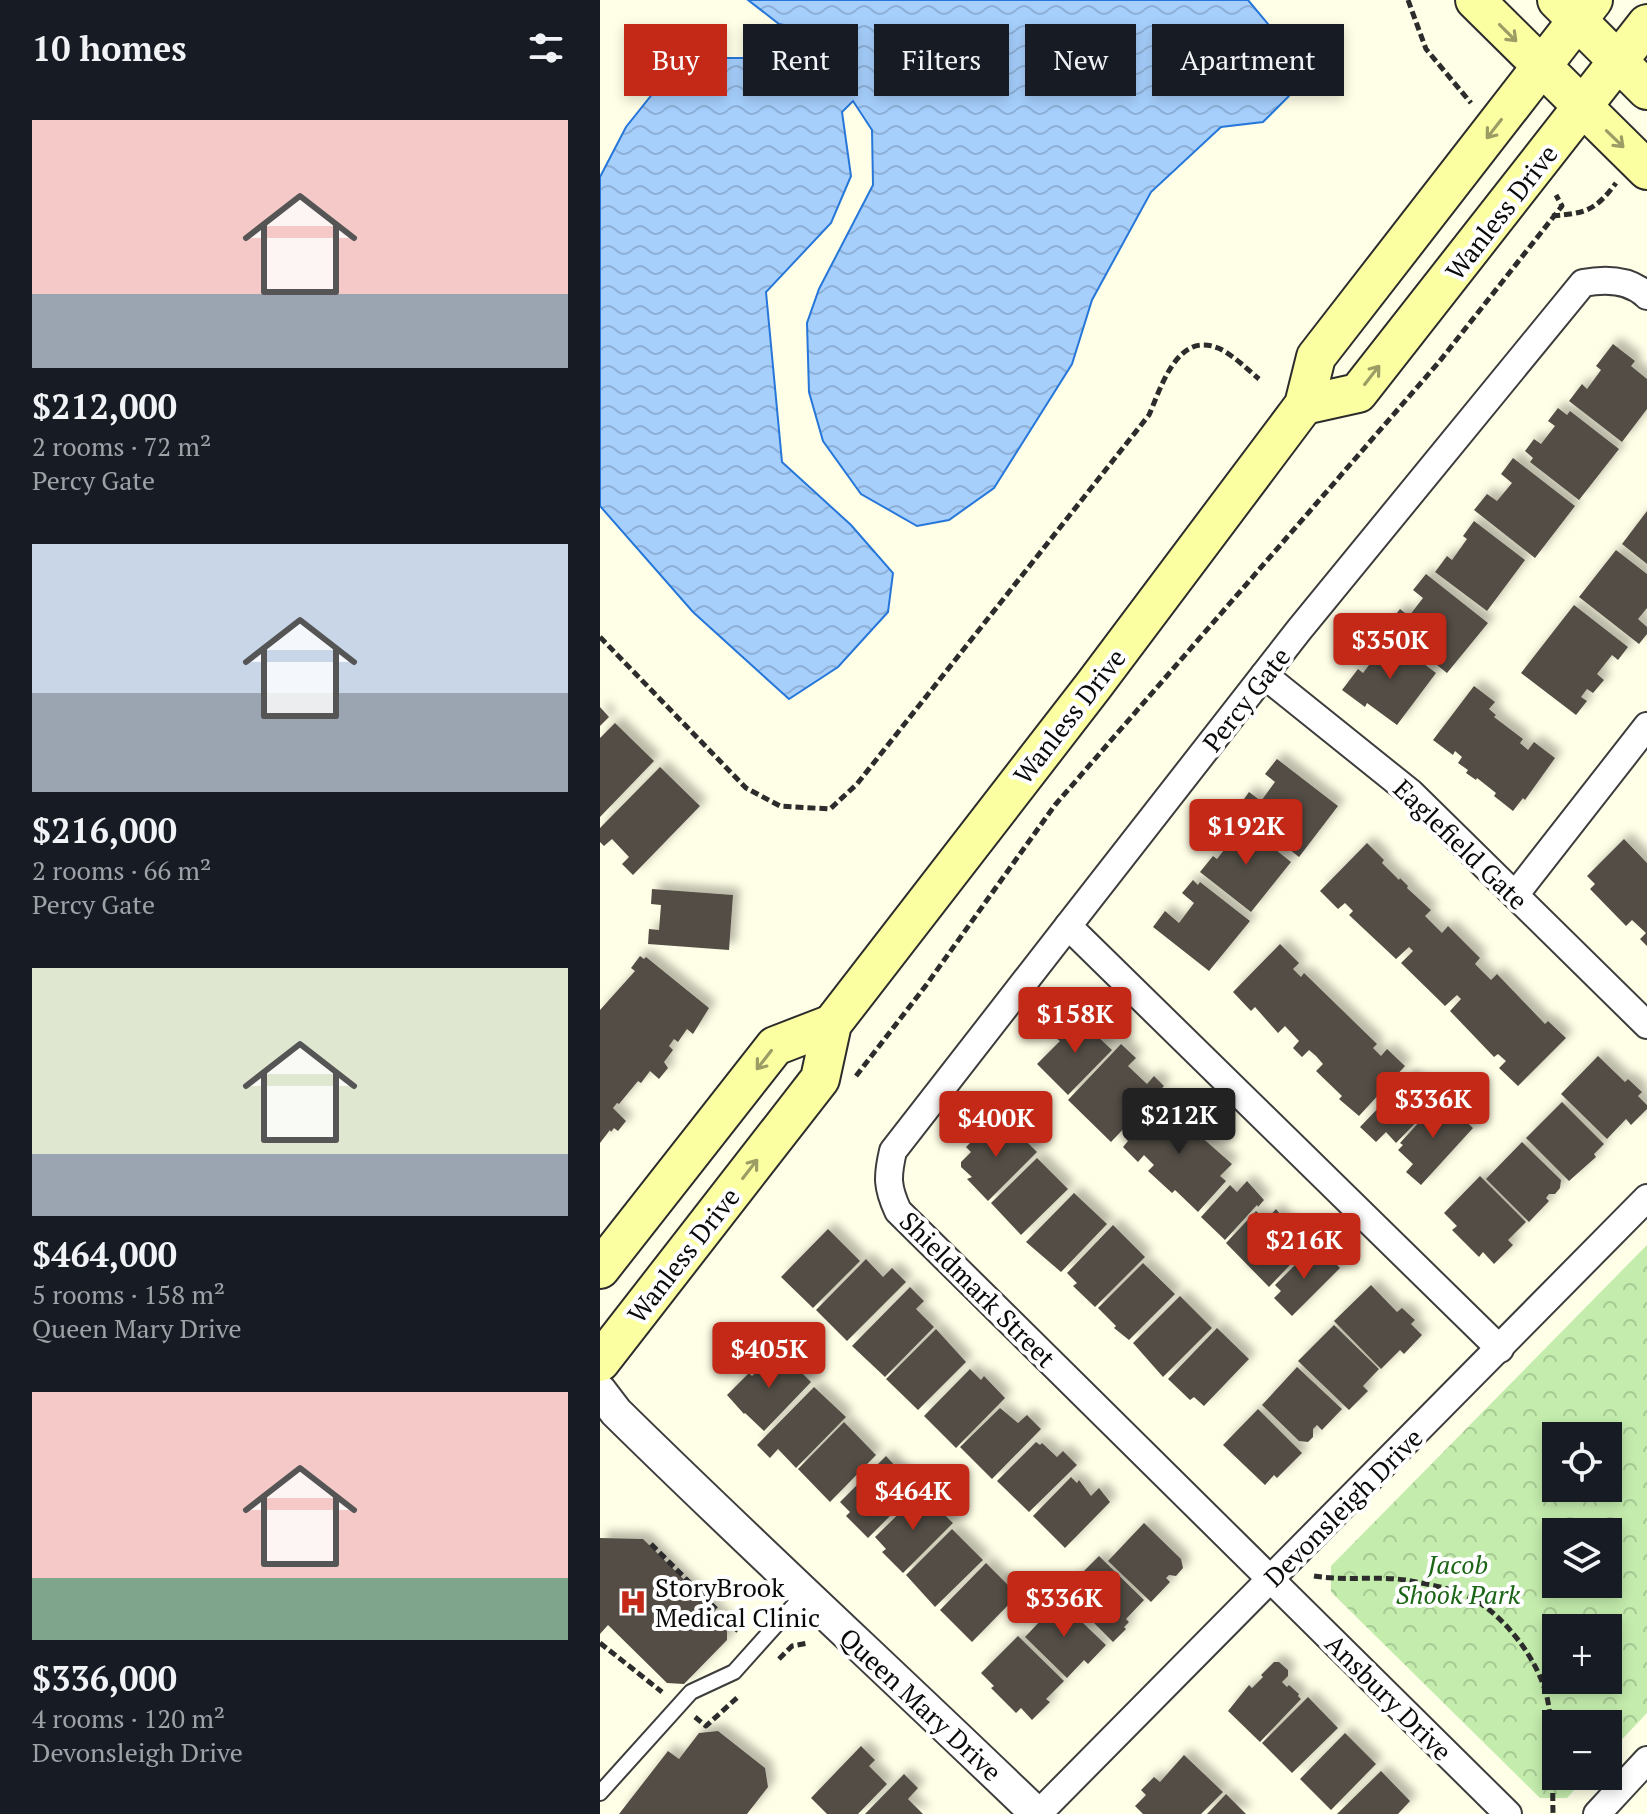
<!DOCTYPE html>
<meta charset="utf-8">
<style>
:root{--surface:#171b24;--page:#242831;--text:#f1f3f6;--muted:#9ea1a6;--accent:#c42917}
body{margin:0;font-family:"PT Serif",serif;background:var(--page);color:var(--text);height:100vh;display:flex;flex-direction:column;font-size:30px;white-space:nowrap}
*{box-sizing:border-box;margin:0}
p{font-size:26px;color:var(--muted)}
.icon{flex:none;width:44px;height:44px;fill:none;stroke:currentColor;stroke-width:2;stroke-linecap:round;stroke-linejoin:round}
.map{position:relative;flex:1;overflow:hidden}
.drawer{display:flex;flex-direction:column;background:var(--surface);width:600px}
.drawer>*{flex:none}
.top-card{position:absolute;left:24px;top:24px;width:760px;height:72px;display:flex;gap:16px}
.controls{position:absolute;left:942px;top:1422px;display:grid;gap:16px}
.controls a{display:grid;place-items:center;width:80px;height:80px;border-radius:0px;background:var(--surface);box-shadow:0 4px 12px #0003;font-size:40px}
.price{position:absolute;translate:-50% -68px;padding:0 18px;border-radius:8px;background:var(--accent);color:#fff;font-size:26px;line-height:52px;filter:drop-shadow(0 2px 4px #0008)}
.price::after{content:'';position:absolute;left:50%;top:48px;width:24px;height:18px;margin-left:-12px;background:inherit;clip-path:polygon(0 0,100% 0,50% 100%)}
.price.on{background:#222;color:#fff}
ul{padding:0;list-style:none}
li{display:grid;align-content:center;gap:16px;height:424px;padding:0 32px}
li span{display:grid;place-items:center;height:248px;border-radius:0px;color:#555}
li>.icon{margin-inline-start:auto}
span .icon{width:144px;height:144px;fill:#fffc;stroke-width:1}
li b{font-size:34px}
h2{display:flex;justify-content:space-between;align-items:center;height:96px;padding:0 32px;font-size:34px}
.chip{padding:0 28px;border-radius:0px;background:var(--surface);box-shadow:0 4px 12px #0003;font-size:28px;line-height:72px}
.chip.on{background:var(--accent);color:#fff}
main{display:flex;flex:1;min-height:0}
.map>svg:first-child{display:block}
.park{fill:url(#park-crowns);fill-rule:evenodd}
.water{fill:url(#water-waves);stroke:#2677d9;stroke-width:2}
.building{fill:#534d45;filter:url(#shadow)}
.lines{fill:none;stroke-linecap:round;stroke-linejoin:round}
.service-casing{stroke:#3d3d3d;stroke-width:18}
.minor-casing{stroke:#3d3d3d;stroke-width:30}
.tertiary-casing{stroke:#3d3d3d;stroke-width:36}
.secondary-casing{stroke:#2c2c2c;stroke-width:42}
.path{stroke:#2c2c2c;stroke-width:5;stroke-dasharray:8 4;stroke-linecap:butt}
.service{stroke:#fff;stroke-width:14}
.minor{stroke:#fff;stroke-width:26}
.tertiary{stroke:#fff;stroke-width:32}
.secondary{stroke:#fbffa1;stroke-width:38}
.oneway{stroke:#9b9d65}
.labels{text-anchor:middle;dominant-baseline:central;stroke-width:8;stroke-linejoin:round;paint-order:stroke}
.street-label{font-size:26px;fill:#0a0a0a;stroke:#fff}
.park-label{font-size:26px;font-style:italic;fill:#1b6516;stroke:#fff}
.poi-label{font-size:26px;fill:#0a0a0a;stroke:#fff;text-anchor:start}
</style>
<main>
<section class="drawer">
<h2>10 homes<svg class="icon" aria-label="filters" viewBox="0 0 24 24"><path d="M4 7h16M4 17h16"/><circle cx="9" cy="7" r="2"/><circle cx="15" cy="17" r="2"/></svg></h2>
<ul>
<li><span style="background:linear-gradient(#f6c9c9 70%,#9aa5b1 0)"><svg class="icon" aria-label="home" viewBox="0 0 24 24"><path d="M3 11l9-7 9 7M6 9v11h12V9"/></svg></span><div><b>$212,000</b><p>2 rooms · 72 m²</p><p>Percy Gate</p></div></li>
<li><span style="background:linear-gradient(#c9d6e8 60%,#9aa5b1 0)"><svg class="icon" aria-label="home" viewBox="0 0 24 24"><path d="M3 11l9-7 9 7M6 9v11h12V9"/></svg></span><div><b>$216,000</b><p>2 rooms · 66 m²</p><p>Percy Gate</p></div></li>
<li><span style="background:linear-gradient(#dfe7d0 75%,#9aa5b1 0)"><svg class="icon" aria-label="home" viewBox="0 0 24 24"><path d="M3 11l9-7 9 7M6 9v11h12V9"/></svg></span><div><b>$464,000</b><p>5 rooms · 158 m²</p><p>Queen Mary Drive</p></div></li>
<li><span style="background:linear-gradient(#f6c9c9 75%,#7fa58c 0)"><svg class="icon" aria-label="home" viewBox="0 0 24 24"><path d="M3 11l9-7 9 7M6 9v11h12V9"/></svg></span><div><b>$336,000</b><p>4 rooms · 120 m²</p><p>Devonsleigh Drive</p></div></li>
</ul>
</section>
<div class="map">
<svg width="1047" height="1814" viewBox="0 0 1047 1814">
<defs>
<pattern id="park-crowns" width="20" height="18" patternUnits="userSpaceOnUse" patternTransform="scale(2)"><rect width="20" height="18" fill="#c4ecad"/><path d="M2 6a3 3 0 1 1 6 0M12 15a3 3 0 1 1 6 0" fill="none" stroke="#a7c994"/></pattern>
<pattern id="water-waves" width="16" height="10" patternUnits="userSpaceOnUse" patternTransform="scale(2)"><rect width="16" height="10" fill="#a6cffc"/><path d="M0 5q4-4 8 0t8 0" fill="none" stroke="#8eb0d7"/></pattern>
<filter id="shadow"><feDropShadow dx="7" dy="-7" stdDeviation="4" flood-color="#0004"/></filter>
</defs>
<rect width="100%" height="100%" fill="#fffee6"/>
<path class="park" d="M1047,1245v468l-39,41v-30h-52v52h31l-20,22h-27l-209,-206v-26zM956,1436h52v52h-52zM956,1532h52v52h-52zM956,1628h52v52h-52z"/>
<path class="water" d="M148,0h500l40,48 6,17 -5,31 -26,26 -42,5 -70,65 -59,108 -20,64 -78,124 -45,32 -32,6 -56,-32 -38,-53 -14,-49 -2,-69 12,-34 54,-104 -1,-55 -19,-29 -11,11 9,64 -20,47 -65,69 16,170 69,63 42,48 -5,39 -50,55 -49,32 -96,-87 -93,-106v-329l26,-50 28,-35 44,-34h46l33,5 16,-14 1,-22 -15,-3z"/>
<g class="building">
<path d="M1013,344l22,17 -4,5 16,13v30l-25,33 -53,-41 13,-17 5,5 14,-19 -5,-4z"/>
<path d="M958,408l9,7 3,-4 49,38 -40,51 -49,-38 3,-4 -8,-7 9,-12 7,5 14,-18 -7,-5z"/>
<path d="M913,458l62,48 -40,52 -61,-48 13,-16 10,7 15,-18 -11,-9z"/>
<path d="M1047,511v53l-25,-20z"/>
<path d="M874,521l51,39 -38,51 -52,-39 12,-16 5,4 15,-21 -4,-3z"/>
<path d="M1016,550l31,24v34l-9,11 9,8v7l-8,10 -60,-47z"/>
<path d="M826,574l62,49 -41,50 -60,-47 13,-17 9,7 14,-18 -10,-8z"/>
<path d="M974,605l54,42 -10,13 -6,-5 -15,19 7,6 -11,13 -6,-4 -6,8 6,4 -11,14 -55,-42z"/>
<path d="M786,635l50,38 -39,52 -30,-22 -2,4 -23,-17 16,-21 5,4 15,-20 -4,-2z"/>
<path d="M874,686l21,16 -6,7 7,6 -2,2 29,22 -3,4 8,7 6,-8 21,16 -30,42 -2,-2 -10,13 -19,-15 2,-3 -19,-15 -1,2 -10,-7 2,-3 -10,-7 4,-6 -7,-6 -2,4 -20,-15z"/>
<path d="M0,707l9,10 -9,9z"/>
<path d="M15,723l39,38 -54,56v-79z"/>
<path d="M677,759l61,47 -39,51 -62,-48 12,-17 12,9 14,-19 -10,-8z"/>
<path d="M60,767l40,39 -67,69 -11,-11 7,-7 -17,-18 -8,7 -4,-4v-14z"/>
<path d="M640,821l51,41 -40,50 -51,-40 13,-16 4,3 14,-18 -4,-3z"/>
<path d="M1024,839l23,24v83l-7,-7 6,-6 -14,-13 -6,6 -36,-37 5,-5 -8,-8z"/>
<path d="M767,843l17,17 -2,3 17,17 1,-2 8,8 -1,2 24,22 -6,6 17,17 6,-7 32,32 -5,6 16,16 6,-6 48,50 3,-3 18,17 -48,48 -19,-18 7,-7 -8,-7 -4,3 -44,-46 11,-12 -4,-4 -12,11 -44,-43 12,-12 -4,-4 -13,12 -47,-44 4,-4 -8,-8 -7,6 -18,-18z"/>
<path d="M593,880l5,5 2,-3 50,39 -41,50 -56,-44 12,-16 14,12 15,-20 -12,-10z"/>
<path d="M52,889l81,6 -4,55 -81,-6 1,-15 10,1 2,-25 -10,-1z"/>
<path d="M680,944l19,19 -6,6 8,8 3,-4 73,71 -4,4 8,8 6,-7 18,17 -46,50 -20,-17 3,-3 -26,-25 7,-7 -7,-8 -7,-6 -7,7 -9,-9 6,-7 -14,-15 -7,7 -23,-26 -4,4 -18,-19z"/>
<path d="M40,956l4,3 2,-2 63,51 -16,26 -6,-5 -9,13 -4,-3 -5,7 4,4 -9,12 4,6 -9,11 -9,-8 -9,12 -3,-2 -19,23 -2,-1 -4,5 13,13 -8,10 -4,-3 -3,4 -1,-2 -10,13v-133l35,-39 -4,-3z"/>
<path d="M487,1013l14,14 -6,7 17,16 -44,45 -31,-31 23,-23 -3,-2 13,-13 2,2z"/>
<path d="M521,1044l15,14 -8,8 19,18 7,-8 10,10 -53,56 -43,-42z"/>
<path d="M998,1056l27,26 3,-3 14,13 -4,4 9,9v4l-16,16 -5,-6 -19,20 -46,-45z"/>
<path d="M809,1076l27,26 -40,41 -10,-11 -10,10 -16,-15z"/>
<path d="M567,1098l18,17 -4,4 51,45 -12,12 6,5 -28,31 -23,-22 -3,3 -24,-22 6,-6 -10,-10 -6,7 -15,-15 5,-6 -2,-2z"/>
<path d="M841,1098l32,30 -52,57 -15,-13 7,-8 -15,-14 5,-5 -3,-2z"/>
<path d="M962,1102l42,42 -10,10 2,3 -27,24 -43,-43z"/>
<path d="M404,1119l33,33 -49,49 -21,-22 5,-2 -11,-10v-5l10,-10 -5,-5 12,-12 4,4z"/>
<path d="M922,1142l39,38 -1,8 -5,6h-6l-3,4 3,3 -20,21 -43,-43z"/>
<path d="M437,1158l31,31 -47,46 -30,-32z"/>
<path d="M880,1176l46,46 -18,18 5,5 -19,19 -11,-12 -4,5 -27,-27 5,-4 -13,-13z"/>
<path d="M647,1181l17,19 -6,7 -1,-2 -32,35 -24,-23 29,-32 7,7z"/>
<path d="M474,1193l33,31 -46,48 -35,-30z"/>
<path d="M676,1209l4,5 -1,1 15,15 2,-2 14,16 -41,43 -43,-44 30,-32 10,9z"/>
<path d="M513,1225l32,32 -50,50 -22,-21 4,-3 -10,-10z"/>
<path d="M228,1229l32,32 -47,47 -32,-31z"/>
<path d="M723,1251l17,17 -48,48 -18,-18 7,-7 -6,-6 31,-31 7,7z"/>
<path d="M266,1259l17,18 9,-9 14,14 -59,59 -31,-31z"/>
<path d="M543,1263l32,31 -46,46 -15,-12 2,-2 -18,-18z"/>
<path d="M771,1285l26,27 5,-4 13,12 -4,4 11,11 -18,19 -4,-4 -19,19 -47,-48z"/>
<path d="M310,1287l14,14 -8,8 18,18 -49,50 -33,-31z"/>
<path d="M580,1296l32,32 -49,49 -30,-34z"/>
<path d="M734,1325l45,44 -16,17 5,5 -19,19 -51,-49z"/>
<path d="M617,1328l32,31 -45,47 -10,-9 -4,3 -22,-21z"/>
<path d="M336,1329l30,33 -48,48 -32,-31z"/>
<path d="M179,1350l32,32 -47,49 -19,-18 -1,1 -17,-19 22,-22 3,3z"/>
<path d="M697,1367l45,42 -20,21 -5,-5 -4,4v8l-5,5 -9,-1 -37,-36z"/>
<path d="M370,1369l11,11 3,-4 21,22 -49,50 -32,-32z"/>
<path d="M214,1387l32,30 -50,51 -18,-19 -8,9 -13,-13z"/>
<path d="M400,1408l18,15 9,-8 14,14 -49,50 -32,-32z"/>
<path d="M658,1409l44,44 -25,25 -3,-3 -9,10 -42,-40z"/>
<path d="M244,1422l32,33 -46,47 -32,-33z"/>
<path d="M436,1442l4,3 2,-2 15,14 6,-6 14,14 -48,47 -32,-31z"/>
<path d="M286,1456l31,33 -49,49 -22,-22 4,-4 -10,-10z"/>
<path d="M471,1477l6,6 2,-3 12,16 8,-8 11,14 -45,46 -32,-32z"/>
<path d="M321,1492l32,31 -50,50 -21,-21 4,-3 -11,-12z"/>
<path d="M544,1523l37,36 2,9 -7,8 -7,-1 -3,3 4,4 -19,20 -43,-41z"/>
<path d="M352,1529l31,31 -48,47 -29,-32z"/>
<path d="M0,1538l43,1 84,83v18l-43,44 -17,-1 -59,-58 -8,9z"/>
<path d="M499,1556l45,44 -18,19 3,3 -5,5 2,2 -13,13 -50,-50z"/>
<path d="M386,1563l32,32 -46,47 -32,-32z"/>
<path d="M452,1601h8l46,44 -18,19 -4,-4 -17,18 -42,-41 18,-19 -1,-7z"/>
<path d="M418,1636l46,45 -18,18 4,3 -18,18 -11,-12 -5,5 -25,-25 3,-2 -13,-13z"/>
<path d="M674,1662h5l9,8v6l-6,6 5,5 2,-2 10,9 -1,2 3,3 -41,43 -32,-31 21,-26 3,3 11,-11 -2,-2z"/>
<path d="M708,1697l30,31 -46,45 -30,-30z"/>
<path d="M118,1731l47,37 3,19 -21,27h-128l49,-63 11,8 20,-26z"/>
<path d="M745,1733l31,31 -45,46 -31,-31z"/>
<path d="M261,1746l14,14 -6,6 18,18 -29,30h-31l-16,-16z"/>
<path d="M584,1755l39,37 -22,22h-58l-8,-8 11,-11 -5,-5 13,-13 6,5z"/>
<path d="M781,1771l29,30 -12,13h-61z"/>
<path d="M304,1774l14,14 -10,11 15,15h-58z"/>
<path d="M626,1794l20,20h-39z"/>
</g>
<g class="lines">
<g class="service-casing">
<path id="service" d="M0,1793l91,-101 43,-20 70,-78"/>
</g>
<g class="minor-casing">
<g id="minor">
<path d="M664,675l147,118 236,232"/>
<path d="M915,895l132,-169"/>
<path d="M468,926l-175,225c-6,26 -6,36 5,60l610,603"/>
<path d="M900,1349l-432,-423 231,-296 284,-347c21,-4 47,-4 64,13"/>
<path d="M438,1814l609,-616"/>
<path d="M997,1814l50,-54"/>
</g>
</g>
<g class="tertiary-casing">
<path id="tertiary" d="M0,1391l16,21c138,136 281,267 421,402"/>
</g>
<g class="secondary-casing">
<g id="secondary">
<path d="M875,0l172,170"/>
<path d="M957,0l90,90"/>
<path d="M704,405l54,-12 289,-369"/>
<path d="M0,1269l175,-223 57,-22"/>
<path d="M0,1362l220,-283 12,-55 262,-339 210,-280 12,-48 277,-357"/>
</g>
</g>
<g class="path">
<path d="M808,0l18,49 45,54"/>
<path d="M952,216c34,-3 43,-5 64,-33"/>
<path d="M0,637l146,151 34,18 50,3 27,-25 292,-369c12,-27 28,-84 69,-67 14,6 29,21 41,31"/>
<path d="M256,1076l71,-92 128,-179 384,-443 123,-156 -6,-11"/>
<path d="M51,1544l87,87"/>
<path d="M714,1576c30,5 62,0 92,4 19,4 41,7 59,15 37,16 73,64 82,102 8,38 5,78 6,116"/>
<path d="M0,1643l62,49"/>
<path d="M179,1659l13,-13 16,-3"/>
<path d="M95,1717l11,9 33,-30"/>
</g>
<use href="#service" class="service"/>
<use href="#minor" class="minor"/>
<use href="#tertiary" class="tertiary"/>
<use href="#secondary" class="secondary"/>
</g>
<defs><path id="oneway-shaft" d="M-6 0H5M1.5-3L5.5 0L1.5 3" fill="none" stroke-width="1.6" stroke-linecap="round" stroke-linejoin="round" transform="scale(2)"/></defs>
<g class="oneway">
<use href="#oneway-shaft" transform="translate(908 33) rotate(45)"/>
<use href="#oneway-shaft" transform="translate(894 129) rotate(128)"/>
<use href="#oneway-shaft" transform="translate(1015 139) rotate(44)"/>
<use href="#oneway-shaft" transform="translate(772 375) rotate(-52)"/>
<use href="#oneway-shaft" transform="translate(164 1060) rotate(128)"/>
<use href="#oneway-shaft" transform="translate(150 1169) rotate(-52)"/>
</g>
<defs>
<g id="hospital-bare" transform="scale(2.16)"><path d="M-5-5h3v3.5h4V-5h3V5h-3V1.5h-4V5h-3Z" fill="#c42917" stroke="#fff" stroke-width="2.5" paint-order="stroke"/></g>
</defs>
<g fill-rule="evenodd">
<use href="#hospital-bare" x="33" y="1602"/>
</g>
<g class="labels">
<g class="street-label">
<text transform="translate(901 212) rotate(-52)">Wanless Drive</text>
<text transform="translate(646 699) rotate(-52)">Percy Gate</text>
<text transform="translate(469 716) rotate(-52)">Wanless Drive</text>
<text transform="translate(861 844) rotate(44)">Eaglefield Gate</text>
<text transform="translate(83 1255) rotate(-52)">Wanless Drive</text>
<text transform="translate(378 1289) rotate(45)">Shieldmark Street</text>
<text transform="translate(743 1507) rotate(-45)">Devonsleigh Drive</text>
<text transform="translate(789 1697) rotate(45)">Ansbury Drive</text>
<text transform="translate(321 1704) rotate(43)">Queen Mary Drive</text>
</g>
<g class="park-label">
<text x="858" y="1564">Jacob<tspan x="858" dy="30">Shook Park</tspan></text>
</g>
<g class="poi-label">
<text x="55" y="1587">StoryBrook<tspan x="55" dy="30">Medical Clinic</tspan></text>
</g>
</g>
</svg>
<div class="controls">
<a><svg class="icon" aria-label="locate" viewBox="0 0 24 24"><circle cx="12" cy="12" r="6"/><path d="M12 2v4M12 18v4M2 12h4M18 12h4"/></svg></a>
<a><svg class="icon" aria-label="layers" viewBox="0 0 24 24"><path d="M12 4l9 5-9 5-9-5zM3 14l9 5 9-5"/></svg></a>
<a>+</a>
<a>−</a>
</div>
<b class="price" style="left:790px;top:681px">$350K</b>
<b class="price" style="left:646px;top:867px">$192K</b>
<b class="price" style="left:475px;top:1055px">$158K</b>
<b class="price" style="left:833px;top:1140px">$336K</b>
<b class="price on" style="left:579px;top:1156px">$212K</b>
<b class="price" style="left:396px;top:1159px">$400K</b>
<b class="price" style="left:704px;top:1281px">$216K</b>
<b class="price" style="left:169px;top:1390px">$405K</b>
<b class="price" style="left:313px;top:1532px">$464K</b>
<b class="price" style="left:464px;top:1639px">$336K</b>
<div class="top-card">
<a class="chip on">Buy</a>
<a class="chip">Rent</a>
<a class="chip">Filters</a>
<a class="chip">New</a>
<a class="chip">Apartment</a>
</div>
</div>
</main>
